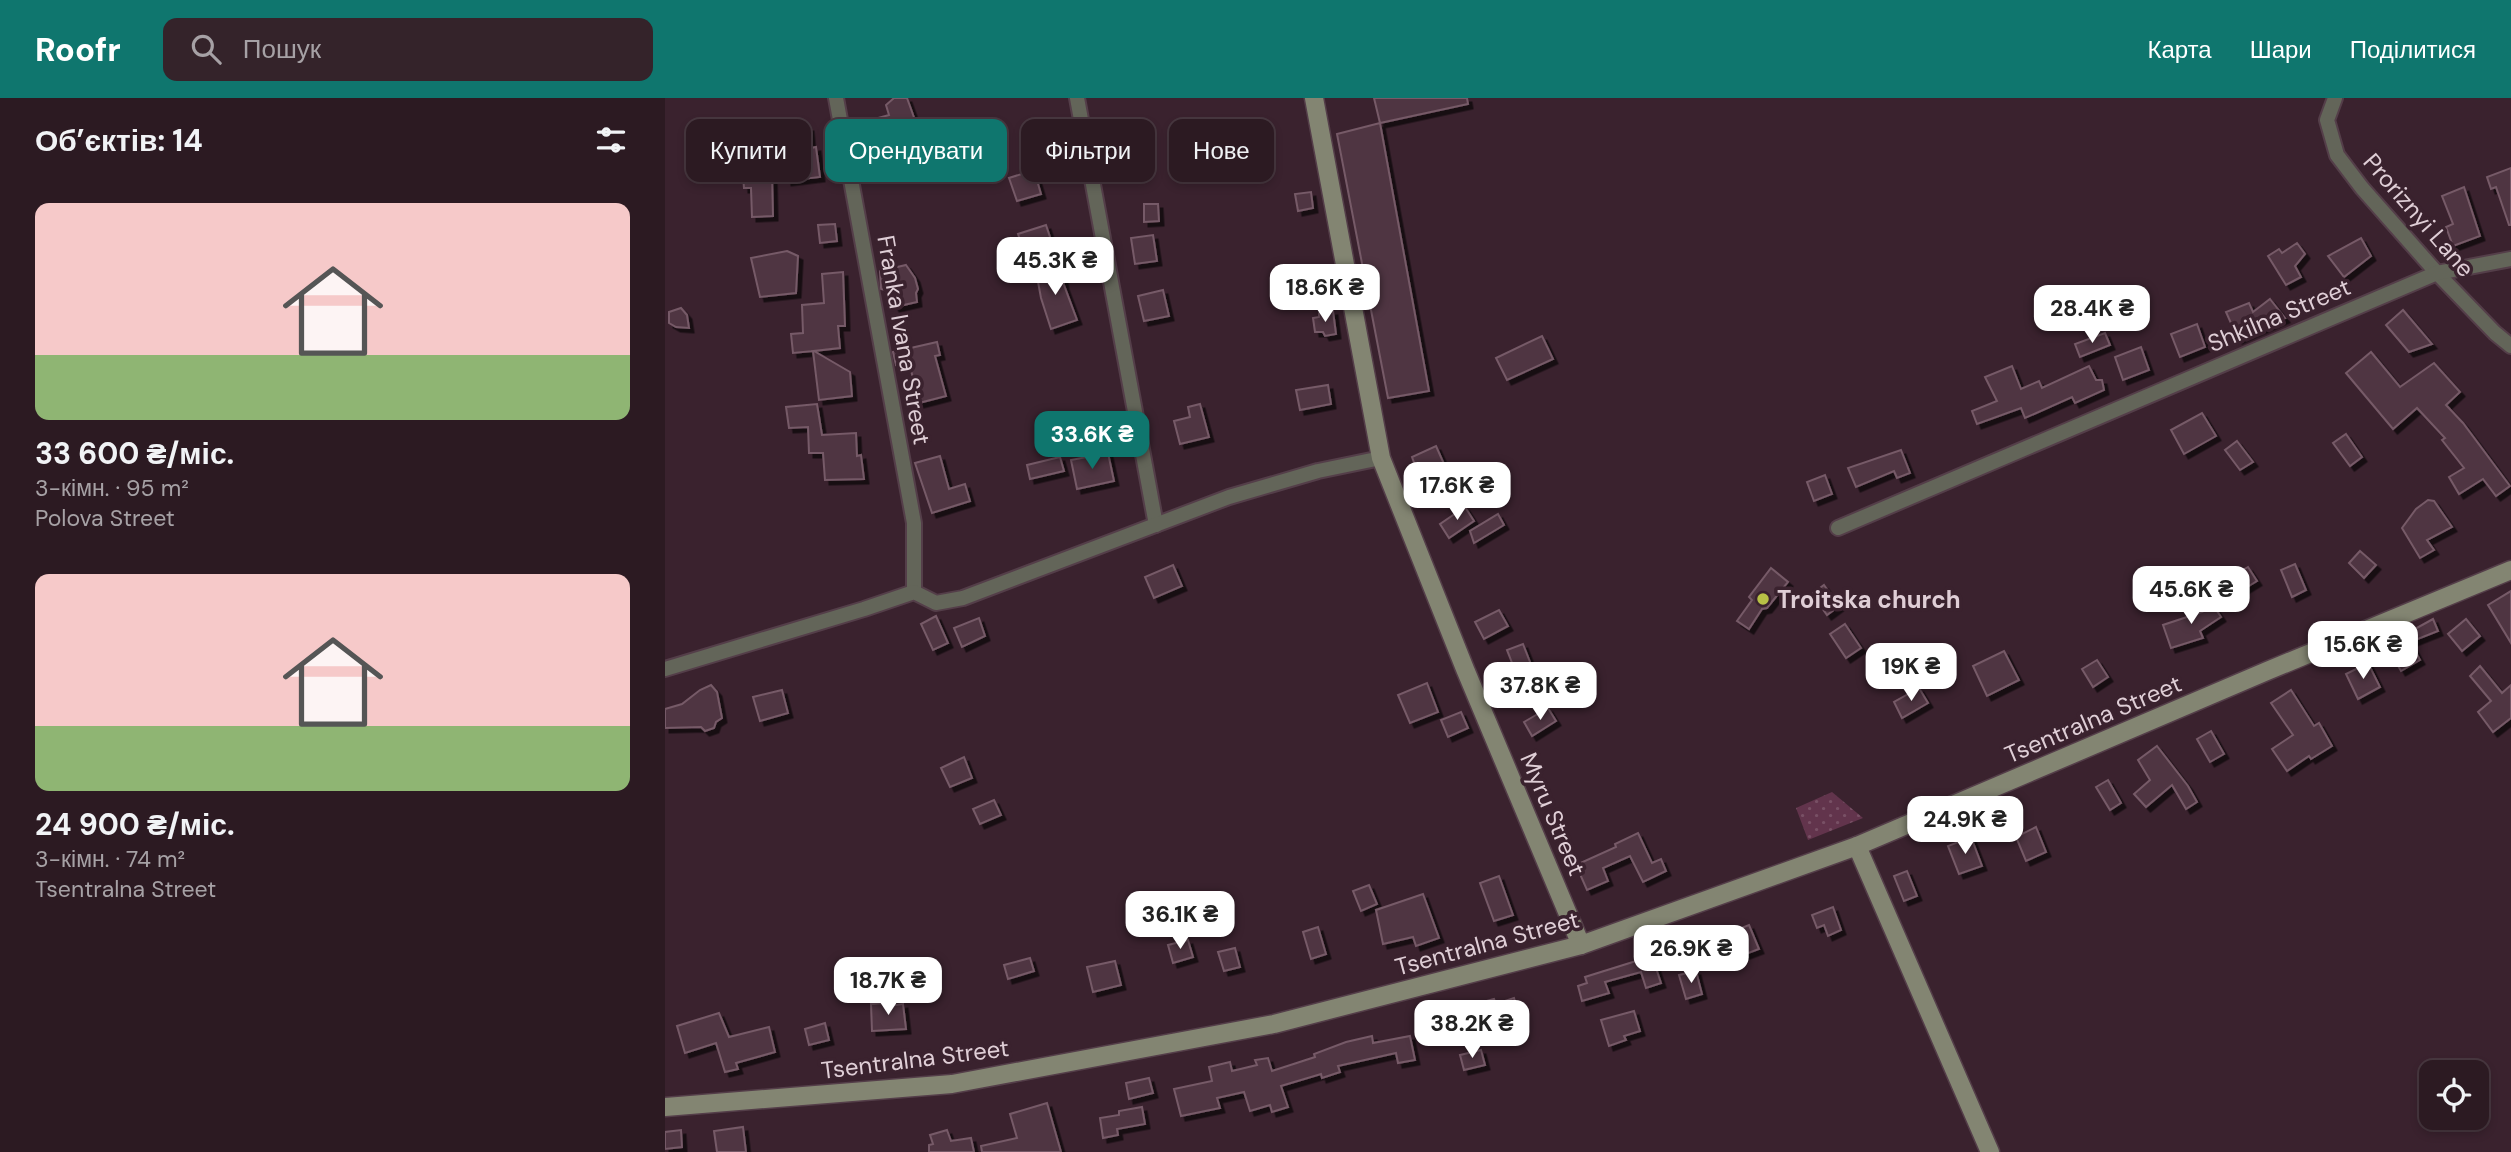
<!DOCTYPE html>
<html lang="uk">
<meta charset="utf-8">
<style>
:root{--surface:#2c1a22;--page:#34232a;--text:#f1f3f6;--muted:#a6a1a5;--line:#483840;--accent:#0f766e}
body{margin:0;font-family:"DM Sans",sans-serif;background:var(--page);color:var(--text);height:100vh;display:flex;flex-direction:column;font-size:26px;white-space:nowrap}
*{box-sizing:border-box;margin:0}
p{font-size:23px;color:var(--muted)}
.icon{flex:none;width:38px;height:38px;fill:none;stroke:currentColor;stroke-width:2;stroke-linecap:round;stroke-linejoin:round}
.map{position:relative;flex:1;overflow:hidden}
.details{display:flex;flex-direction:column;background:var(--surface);width:665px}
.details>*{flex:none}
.guide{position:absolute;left:21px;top:21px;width:665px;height:63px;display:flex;gap:14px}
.controls{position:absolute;left:1754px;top:962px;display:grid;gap:14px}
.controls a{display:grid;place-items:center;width:70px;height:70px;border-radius:14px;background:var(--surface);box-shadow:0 4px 10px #0003,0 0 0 2px var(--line);font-size:35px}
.price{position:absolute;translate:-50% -60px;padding:0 16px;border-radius:14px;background:#fff;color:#222;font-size:23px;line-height:46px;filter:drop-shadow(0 2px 4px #0008)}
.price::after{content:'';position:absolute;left:50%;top:42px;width:21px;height:16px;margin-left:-10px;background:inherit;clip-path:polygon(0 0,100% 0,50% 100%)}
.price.on{background:var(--accent);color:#fff}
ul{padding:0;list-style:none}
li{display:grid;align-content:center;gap:14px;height:371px;padding:0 35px}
li span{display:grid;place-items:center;height:217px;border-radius:14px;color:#555}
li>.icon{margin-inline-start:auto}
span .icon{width:126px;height:126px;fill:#fffc;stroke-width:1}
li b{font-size:30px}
h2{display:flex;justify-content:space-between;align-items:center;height:84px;padding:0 35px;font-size:30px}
.pill{padding:0 24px;border-radius:14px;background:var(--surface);box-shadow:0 4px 10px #0003,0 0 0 2px var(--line);font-size:24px;line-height:63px}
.pill.on{background:var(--accent);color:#fff}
header{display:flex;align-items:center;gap:42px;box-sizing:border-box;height:98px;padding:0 35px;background:var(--accent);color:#fff}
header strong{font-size:33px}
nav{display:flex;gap:38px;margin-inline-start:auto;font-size:24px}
.search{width:490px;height:63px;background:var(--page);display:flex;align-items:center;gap:18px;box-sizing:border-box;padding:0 24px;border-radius:14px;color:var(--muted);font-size:26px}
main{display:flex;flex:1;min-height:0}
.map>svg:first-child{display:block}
.park{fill:url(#park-dots)}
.building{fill:#4f3642;stroke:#765a67;stroke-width:2;filter:url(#shadow)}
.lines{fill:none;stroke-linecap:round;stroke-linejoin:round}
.street-casing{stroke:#543e49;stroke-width:18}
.secondary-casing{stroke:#543e49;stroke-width:21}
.street{stroke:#636559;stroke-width:14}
.secondary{stroke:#838572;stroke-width:18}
.poi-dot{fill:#b8c146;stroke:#3a222e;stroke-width:2.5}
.labels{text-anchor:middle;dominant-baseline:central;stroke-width:7;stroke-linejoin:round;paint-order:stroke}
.street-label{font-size:24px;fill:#dfced6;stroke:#3a222e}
.poi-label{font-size:24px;font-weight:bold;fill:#dfced6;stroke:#3a222e;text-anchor:start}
</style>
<header>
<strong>Roofr</strong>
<div class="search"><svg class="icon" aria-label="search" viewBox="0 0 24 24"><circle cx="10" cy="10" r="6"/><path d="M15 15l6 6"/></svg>Пошук</div>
<nav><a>Карта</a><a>Шари</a><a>Поділитися</a></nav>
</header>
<main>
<section class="details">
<h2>Об’єктів: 14<svg class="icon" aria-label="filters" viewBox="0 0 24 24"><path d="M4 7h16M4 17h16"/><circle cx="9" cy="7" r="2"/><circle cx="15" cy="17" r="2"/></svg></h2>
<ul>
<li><span style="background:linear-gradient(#f6c9c9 70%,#8fb573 0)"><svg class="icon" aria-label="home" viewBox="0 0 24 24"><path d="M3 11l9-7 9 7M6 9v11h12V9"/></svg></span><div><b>33 600 ₴/міс.</b><p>3-кімн. · 95 m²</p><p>Polova Street</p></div></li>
<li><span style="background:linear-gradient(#f6c9c9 70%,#8fb573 0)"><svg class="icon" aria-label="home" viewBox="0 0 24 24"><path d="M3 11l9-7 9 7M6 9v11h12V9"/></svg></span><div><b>24 900 ₴/міс.</b><p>3-кімн. · 74 m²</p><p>Tsentralna Street</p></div></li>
</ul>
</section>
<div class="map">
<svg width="1846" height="1054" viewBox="0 0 1846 1054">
<defs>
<pattern id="park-dots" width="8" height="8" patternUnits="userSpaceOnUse" patternTransform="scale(1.75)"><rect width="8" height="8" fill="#62344c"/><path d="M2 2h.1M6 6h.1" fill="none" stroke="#785065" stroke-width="1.8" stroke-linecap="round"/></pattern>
<filter id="shadow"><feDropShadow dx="4.5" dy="4.5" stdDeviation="0" flood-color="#0009"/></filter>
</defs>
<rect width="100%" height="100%" fill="#3a222e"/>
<path class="park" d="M1167,694l31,26 -55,22 -12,-32z"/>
<g class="building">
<path d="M229,0h13l9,25 -59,16 -4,-14 36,-10 -3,-10z"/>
<path d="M709,0h93l1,6 -88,19z"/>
<path d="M715,25l49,268 -41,7 -51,-264z"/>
<path d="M144,29l2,21 5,-1 4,30 -33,4 -5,-39h-10l-1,-12z"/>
<path d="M601,42l3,20 -22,3 -3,-19z"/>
<path d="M1846,70v57h-2l-13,-38 -5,2 -4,-12z"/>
<path d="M369,72l7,24 -24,7 -8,-23z"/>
<path d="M107,75l1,43 -21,1 -1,-29h-7l-1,-13z"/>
<path d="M1799,89l16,49 -27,10 -7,-19 7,-3 -11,-28z"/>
<path d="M646,94l2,16 -15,3 -3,-17z"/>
<path d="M479,106h14l1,17 -15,1z"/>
<path d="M170,126l2,17 -17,2 -2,-18z"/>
<path d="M381,127l6,18 -28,9 -6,-18z"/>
<path d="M488,137l4,26 -22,3 -4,-26z"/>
<path d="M1696,140l10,18 -27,21 -16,-21z"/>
<path d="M1632,145l8,11 -10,12 6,11 -15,8 -18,-29 11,-7 3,4z"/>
<path d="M122,153l11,5 -2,37 -36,4 -9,-39z"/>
<path d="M241,167l9,13 3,11 -2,4 1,9 -22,5 -10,-17 -4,-1 -1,-18z"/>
<path d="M396,168l3,19 13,35 -26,9 -10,-31 -5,-27z"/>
<path d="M661,170l2,13 -25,3 -1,-13z"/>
<path d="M178,174l2,54h-7l2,22 -26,3 36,21 2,24 -33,4 -6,-49 -20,2 -2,-19 12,-1 -1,-28 22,-2 -2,-29z"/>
<path d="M498,192l6,26 -25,5 -6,-25z"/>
<path d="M1605,201l15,19 -47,21 -12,-27 23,-9 4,9z"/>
<path d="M16,210l6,7 2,13 -13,-1 -7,-4v-11z"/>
<path d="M1738,212l29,34 -23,8 -23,-27z"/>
<path d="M668,213l3,23 -11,2 -2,-4h-8l-2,-14 6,-1v-4z"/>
<path d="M1532,226l8,23 -25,10 -9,-23z"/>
<path d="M1440,235l5,12 -30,12 -5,-13z"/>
<path d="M877,238l11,23 -46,21 -11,-22z"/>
<path d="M272,244l3,13 -5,1 11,40 -27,7 -10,-41 -13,3 -3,-13z"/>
<path d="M1476,249l8,23 -26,10 -8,-23z"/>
<path d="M1706,254l29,35 34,-24 26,29 -14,13 17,18 47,63 -14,10 -13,-17 -24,15 -10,-17 15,-9 -22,-28 3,-2 -28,-30 -24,21 -47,-56z"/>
<path d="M1347,268l9,23 18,-8 3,7 47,-22 7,14h6l2,10 -29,13 -3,-6 -47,21 -4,-10 -44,16 -5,-13 25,-10 -12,-24z"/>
<path d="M663,287l3,19 -31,6 -4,-20z"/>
<path d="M152,306l5,31 34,-2 1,23 4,-1 3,24 -39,1 -2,-27h-14l-1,-26 -19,1 -3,-21z"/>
<path d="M535,306l9,33 -29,7 -6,-23 16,-4 -2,-10z"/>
<path d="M1537,315l14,23 -32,18 -13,-24z"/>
<path d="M1681,336l16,23 -12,9 -17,-23z"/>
<path d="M1572,343l16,21 -13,8 -15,-20z"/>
<path d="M771,348l8,18 -25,12 -7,-19z"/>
<path d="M1236,352l9,23 -13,5 -3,-7 -38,16 -8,-19z"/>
<path d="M443,355l6,28 -37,8 -6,-29z"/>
<path d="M275,358l9,33 16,-5 5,17 -38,12 -17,-50z"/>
<path d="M395,359l4,14 -34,8 -3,-14z"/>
<path d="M1160,377l7,19 -18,7 -7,-19z"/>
<path d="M1763,402l6,1 18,26 -25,13 7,10 -14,8 -18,-30 14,-19z"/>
<path d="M800,409l9,14 -25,17 -9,-14z"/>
<path d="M833,416l6,11 -30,18 -4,-12z"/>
<path d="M1695,453l16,14 -12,13 -15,-15z"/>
<path d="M1630,466l11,26 -14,7 -11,-27z"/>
<path d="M508,467l9,21 -28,12 -9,-21z"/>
<path d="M1583,469l9,14 -41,25 -12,-17 12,-8 2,3z"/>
<path d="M1106,470l17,14 -21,26 -5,1 -13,20 -12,-8 15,-21 -3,-3z"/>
<path d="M1159,487l15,21 -12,9 -15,-21z"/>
<path d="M1846,493v52l-23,-38z"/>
<path d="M1544,501l12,18 -21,14 3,7 -32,10 -8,-23 39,-13 -4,-5z"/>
<path d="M834,512l9,16 -24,13 -9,-17z"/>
<path d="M271,518l12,27 -15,7 -12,-26z"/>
<path d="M314,520l6,18 -23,11 -8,-19z"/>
<path d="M1768,521l5,12 -28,11 10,18 -19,11 -15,-26z"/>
<path d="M1801,521l14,17 -18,15 -14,-17z"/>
<path d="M1180,526l16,24 -15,10 -16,-24z"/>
<path d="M858,546l14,36 -30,12 -7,-19 14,-5 -7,-18z"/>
<path d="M1339,553l15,29 -32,16 -14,-30z"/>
<path d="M1432,562l11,17 -15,10 -11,-18z"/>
<path d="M1703,565l12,24 -22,12 -12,-25z"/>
<path d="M1815,568l22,27 9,-8v33l-18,14 -15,-20 13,-11 -21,-25z"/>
<path d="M762,585l11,29 -28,11 -12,-28z"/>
<path d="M46,587l6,7 5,26 -6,4 -2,6 -9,3 -4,-4 -36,1v-19l17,-5 18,-14z"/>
<path d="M1254,590l9,15 -26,15 -8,-16z"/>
<path d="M117,592l6,23 -28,8 -7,-24z"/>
<path d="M1626,592l23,36 5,-3 13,23 -21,13 -2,-3 -22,15 -15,-22 21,-14 -22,-32z"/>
<path d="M883,610l8,13 -24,15 -8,-14z"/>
<path d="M796,614l7,16 -20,9 -7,-17z"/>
<path d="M1546,633l13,23 -14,8 -13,-23z"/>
<path d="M1492,648l31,40 9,16 -11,7 -14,-24 -26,22 -12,-13 16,-14 -12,-20z"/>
<path d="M299,659l8,21 -22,9 -9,-19z"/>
<path d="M1443,682l13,23 -11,7 -14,-23z"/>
<path d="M329,702l7,15 -21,9 -7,-15z"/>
<path d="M1371,729l10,25 -20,9 -10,-24z"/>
<path d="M973,735l14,30 9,-4 5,12 -23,11 -13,-26 -27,12 5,13 -21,9 -11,-25 40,-18 -1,-3z"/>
<path d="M1306,739l11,29 -23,8 -11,-28z"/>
<path d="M1242,773l10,25 -13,5 -10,-25z"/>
<path d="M834,778l14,39 -19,6 -14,-38z"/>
<path d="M704,787l8,19 -16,7 -8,-20z"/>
<path d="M758,796l16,44 -23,8 -3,-9 -30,7 -7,-34z"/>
<path d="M1168,809l8,23 -13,6 -4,-11 -7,3 -5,-13z"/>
<path d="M1084,827l10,24 -24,9 -9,-24z"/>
<path d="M653,829l8,27 -15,5 -8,-27z"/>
<path d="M523,842l5,17 -20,6 -5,-18z"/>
<path d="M570,850l5,19 -16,4 -6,-19z"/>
<path d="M987,858l9,27 -15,5 -5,-16 -36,10 4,11 -27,8 -4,-15 9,-3 -2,-6z"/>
<path d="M365,860l4,13 -26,8 -4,-14z"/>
<path d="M450,863l6,24 -28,7 -6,-25z"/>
<path d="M1031,873l6,23 -16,5 -7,-24z"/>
<path d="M849,900l7,24 -54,17 -6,-22 24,-7 -2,-8 11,-3 2,5z"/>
<path d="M222,905v3l16,-2 3,25 -34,2 -1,-27z"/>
<path d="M969,913l6,20 -16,5 2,4 -17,6 -8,-26z"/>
<path d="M54,915l10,24 40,-10 6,25 -39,11 2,6 -13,3 -9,-29 -31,10 -8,-27z"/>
<path d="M160,925l4,17 -20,5 -4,-16z"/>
<path d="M707,938l1,7 37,-7 5,24 -17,3 -2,-10 -58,13 2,6 -18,6 -1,-4 -40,12 7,21 -16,5 -2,-7 -20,6 -6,-19 -27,6 3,10 -39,8 -7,-27 38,-8 -3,-14 21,-5 2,9 25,-6 -2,-5 13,-2 4,13 43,-14 -1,-3 32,-12z"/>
<path d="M816,952l4,15 -21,5 -4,-15z"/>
<path d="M484,980l4,15 -24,6 -3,-16z"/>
<path d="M382,1005l14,49h-79l-1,-6 36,-8 -7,-24z"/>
<path d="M477,1009l3,17 -28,5 1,6 -15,3 -3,-20 19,-3v-4z"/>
<path d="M78,1029l3,25h-29l-3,-21z"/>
<path d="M16,1032l1,17 -17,2v-17z"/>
<path d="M282,1032l4,11 20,-3 3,14h-45v-7l4,-1 -3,-9z"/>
</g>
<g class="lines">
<g class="street-casing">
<g id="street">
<path d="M171,0l78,425v69"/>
<path d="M412,0l79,427"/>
<path d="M1670,0l-8,22 10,35 25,33 75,85 58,60 16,13"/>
<path d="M1173,430l599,-255 74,-14"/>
<path d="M0,571l199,-60 50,-17 22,11 27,-5 266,-101 89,-26 63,-13"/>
</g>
</g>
<g class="secondary-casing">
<g id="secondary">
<path d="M649,0l67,360 84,211 116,276"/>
<path d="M1192,748l133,306"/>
<path d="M0,1009l287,-23 322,-60 307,-79 276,-99 410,-175 244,-101"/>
</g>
</g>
<use href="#street" class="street"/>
<use href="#secondary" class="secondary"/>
</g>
<circle class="poi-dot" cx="1098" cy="501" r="7"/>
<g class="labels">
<g class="street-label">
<text transform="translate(1754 117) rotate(49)">Proriznyi Lane</text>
<text transform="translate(1614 217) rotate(-23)">Shkilna Street</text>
<text transform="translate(239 242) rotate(80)">Franka Ivana Street</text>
<text transform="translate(1428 621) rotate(-23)">Tsentralna Street</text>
<text transform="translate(888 716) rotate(67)">Myru Street</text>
<text transform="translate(822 845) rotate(-15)">Tsentralna Street</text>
<text transform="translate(250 961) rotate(-7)">Tsentralna Street</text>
</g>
<g class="poi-label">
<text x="1112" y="501">Troitska church</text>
</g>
</g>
</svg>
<div class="controls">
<a><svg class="icon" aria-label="locate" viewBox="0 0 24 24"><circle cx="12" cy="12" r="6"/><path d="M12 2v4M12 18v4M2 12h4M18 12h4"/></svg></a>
</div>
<b class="price" style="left:390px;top:199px">45.3K ₴</b>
<b class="price" style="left:660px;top:226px">18.6K ₴</b>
<b class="price" style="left:1427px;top:247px">28.4K ₴</b>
<b class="price on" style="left:427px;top:373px">33.6K ₴</b>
<b class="price" style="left:792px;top:424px">17.6K ₴</b>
<b class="price" style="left:1526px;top:528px">45.6K ₴</b>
<b class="price" style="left:1698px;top:583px">15.6K ₴</b>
<b class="price" style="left:1246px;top:605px">19K ₴</b>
<b class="price" style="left:875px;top:624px">37.8K ₴</b>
<b class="price" style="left:1300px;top:758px">24.9K ₴</b>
<b class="price" style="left:515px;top:853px">36.1K ₴</b>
<b class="price" style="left:1026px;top:887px">26.9K ₴</b>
<b class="price" style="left:223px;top:919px">18.7K ₴</b>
<b class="price" style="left:807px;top:962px">38.2K ₴</b>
<div class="guide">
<a class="pill">Купити</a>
<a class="pill on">Орендувати</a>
<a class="pill">Фільтри</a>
<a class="pill">Нове</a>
</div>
</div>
</main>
